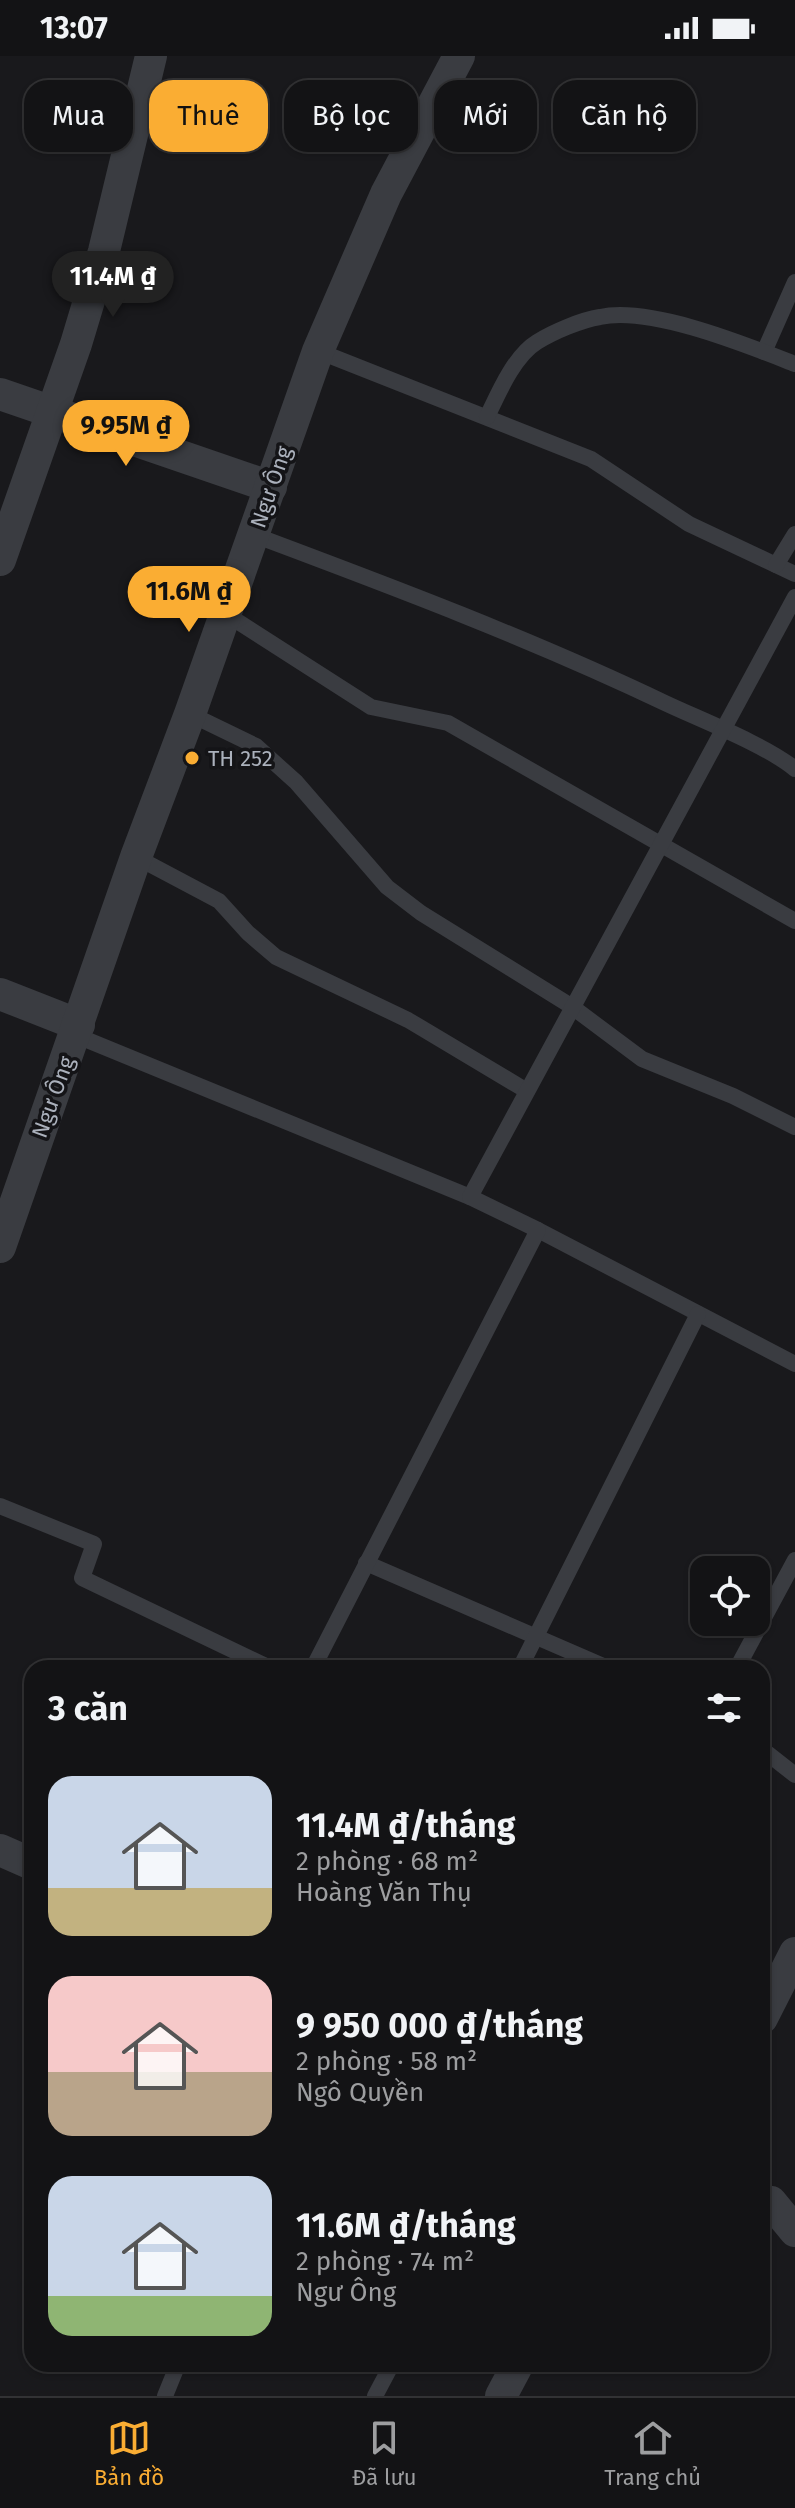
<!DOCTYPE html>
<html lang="vi">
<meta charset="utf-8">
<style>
:root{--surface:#131315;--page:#202022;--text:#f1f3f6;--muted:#9d9ea0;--line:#323234;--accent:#faad33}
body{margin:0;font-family:"Fira Sans",sans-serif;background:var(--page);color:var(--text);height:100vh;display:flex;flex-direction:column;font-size:30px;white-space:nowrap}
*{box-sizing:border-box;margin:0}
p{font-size:26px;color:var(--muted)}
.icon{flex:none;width:44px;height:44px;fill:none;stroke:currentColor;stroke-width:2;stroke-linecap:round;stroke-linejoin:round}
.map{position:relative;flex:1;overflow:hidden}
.side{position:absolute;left:24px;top:1604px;width:746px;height:712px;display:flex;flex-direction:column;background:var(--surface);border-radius:24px;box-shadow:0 2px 6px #0004,0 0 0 2px var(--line)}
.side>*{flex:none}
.top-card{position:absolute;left:24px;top:24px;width:748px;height:72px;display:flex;gap:16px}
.buttons{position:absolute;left:690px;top:1500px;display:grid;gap:16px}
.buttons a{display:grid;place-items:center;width:80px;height:80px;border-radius:16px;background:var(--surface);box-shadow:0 2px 6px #0004,0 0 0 2px var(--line);font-size:40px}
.price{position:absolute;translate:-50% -68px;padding:0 18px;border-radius:28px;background:var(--accent);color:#111;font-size:26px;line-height:52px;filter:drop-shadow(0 2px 4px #0008)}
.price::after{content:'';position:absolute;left:50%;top:48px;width:24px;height:18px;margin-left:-12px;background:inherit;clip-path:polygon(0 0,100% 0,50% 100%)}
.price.active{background:#222;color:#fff}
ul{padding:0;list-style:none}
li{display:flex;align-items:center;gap:24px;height:200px;padding:0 24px}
li span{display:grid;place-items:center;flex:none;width:224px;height:160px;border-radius:24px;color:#555}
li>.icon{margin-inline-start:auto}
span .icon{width:96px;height:96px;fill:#fffc;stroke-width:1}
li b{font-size:34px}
h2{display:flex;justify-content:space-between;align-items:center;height:96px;padding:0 24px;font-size:34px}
.chip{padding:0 28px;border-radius:24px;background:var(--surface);box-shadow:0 2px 6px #0004,0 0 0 2px var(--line);font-size:28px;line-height:72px}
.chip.active{background:var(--accent);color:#111}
.status{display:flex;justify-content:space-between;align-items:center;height:56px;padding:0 40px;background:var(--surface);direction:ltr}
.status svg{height:22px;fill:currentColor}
.tabs{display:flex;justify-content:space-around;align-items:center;height:112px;border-top:2px solid var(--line);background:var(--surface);font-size:22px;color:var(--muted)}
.tabs a{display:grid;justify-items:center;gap:4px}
.tabs .active{color:var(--accent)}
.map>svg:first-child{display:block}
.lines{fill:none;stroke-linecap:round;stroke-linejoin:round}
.service{stroke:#3a3c41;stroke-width:16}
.minor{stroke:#3a3c41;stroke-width:32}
.poi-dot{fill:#faad33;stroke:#141417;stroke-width:3}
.labels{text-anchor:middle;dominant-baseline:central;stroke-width:7;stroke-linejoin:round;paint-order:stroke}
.street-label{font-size:22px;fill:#abb1bc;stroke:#141417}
.poi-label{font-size:22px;fill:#abb1bc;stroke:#141417;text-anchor:start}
</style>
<div class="status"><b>13:07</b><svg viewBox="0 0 49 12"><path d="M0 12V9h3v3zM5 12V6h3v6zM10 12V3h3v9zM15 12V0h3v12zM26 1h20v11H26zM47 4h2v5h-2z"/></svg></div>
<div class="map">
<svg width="795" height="2340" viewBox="0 0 795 2340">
<rect width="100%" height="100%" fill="#19191c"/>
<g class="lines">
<g class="service">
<path d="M318,295l273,108 98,65 106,50"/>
<path d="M764,296l31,-70"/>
<path d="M487,361c11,-23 27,-61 50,-75 16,-10 44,-22 63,-25 51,-11 146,28 195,47"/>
<path d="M254,479c139,52 277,104 411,168 36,17 101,42 130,66"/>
<path d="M776,509l19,-31"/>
<path d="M226,558l145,93 77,16 347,198"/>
<path d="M190,658l66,32 40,36 91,105 34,26 150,93 71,53 91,37 62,31"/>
<path d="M136,801l83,44 29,32 28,24 132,63 119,71"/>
<path d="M75,979l395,162"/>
<path d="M538,1174l257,134"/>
<path d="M0,1450l94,38 -12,34 188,90"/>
<path d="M366,1507l242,105"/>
<path d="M313,1612l225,-438 -68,-33 325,-600"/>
<path d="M520,1612l178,-354"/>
<path d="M737,1612l58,-108"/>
<path d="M762,1693l33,26"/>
<path d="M165,2340l13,-32"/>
<path d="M375,2340l17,-32"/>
</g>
<g class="minor">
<path d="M0,338l271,93"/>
<path d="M0,504l76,-216 28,-93 47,-195"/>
<path d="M0,938l79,31"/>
<path d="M0,1191l136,-390 54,-143 128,-363 68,-157 73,-138"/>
<path d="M0,1794l32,14"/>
<path d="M762,1962l33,-65"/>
<path d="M771,2146l24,29"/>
<path d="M501,2340l17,-32"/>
</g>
</g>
<circle class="poi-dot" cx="192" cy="702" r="8"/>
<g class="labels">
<g class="street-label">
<text transform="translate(271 431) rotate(-71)">Ngư Ông</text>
<text transform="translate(53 1041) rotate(-70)">Ngư Ông</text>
</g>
<g class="poi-label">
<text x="208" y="702">TH 252</text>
</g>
</g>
</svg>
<div class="buttons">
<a><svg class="icon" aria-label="locate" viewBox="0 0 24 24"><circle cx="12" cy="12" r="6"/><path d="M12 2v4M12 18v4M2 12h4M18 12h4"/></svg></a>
</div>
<b class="price active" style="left:113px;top:263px">11.4M ₫</b>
<b class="price" style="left:126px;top:412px">9.95M ₫</b>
<b class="price" style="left:189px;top:578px">11.6M ₫</b>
<div class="top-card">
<a class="chip">Mua</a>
<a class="chip active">Thuê</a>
<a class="chip">Bộ lọc</a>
<a class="chip">Mới</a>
<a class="chip">Căn hộ</a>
</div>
<section class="side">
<h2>3 căn<svg class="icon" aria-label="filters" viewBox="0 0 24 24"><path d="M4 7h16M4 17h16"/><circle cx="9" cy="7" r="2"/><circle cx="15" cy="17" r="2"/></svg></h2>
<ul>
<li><span style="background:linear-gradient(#c9d6e8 70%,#c2b280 0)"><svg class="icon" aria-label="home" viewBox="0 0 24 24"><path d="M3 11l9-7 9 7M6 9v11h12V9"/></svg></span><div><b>11.4M ₫/tháng</b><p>2 phòng · 68 m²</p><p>Hoàng Văn Thụ</p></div></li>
<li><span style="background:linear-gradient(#f6c9c9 60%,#b9a48a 0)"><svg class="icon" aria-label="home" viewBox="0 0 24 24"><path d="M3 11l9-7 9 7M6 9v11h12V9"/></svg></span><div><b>9 950 000 ₫/tháng</b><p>2 phòng · 58 m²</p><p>Ngô Quyền</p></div></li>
<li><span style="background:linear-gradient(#c9d6e8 75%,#8fb573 0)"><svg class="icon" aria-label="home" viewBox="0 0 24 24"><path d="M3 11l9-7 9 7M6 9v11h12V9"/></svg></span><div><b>11.6M ₫/tháng</b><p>2 phòng · 74 m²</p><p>Ngư Ông</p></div></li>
</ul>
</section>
</div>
<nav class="tabs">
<a class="active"><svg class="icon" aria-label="map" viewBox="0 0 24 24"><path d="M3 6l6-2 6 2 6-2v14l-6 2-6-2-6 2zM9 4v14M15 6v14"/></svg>Bản đồ</a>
<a><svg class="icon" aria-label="saved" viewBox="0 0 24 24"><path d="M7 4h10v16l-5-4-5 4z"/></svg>Đã lưu</a>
<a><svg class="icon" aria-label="home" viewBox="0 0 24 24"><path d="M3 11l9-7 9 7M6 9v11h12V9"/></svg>Trang chủ</a>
</nav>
